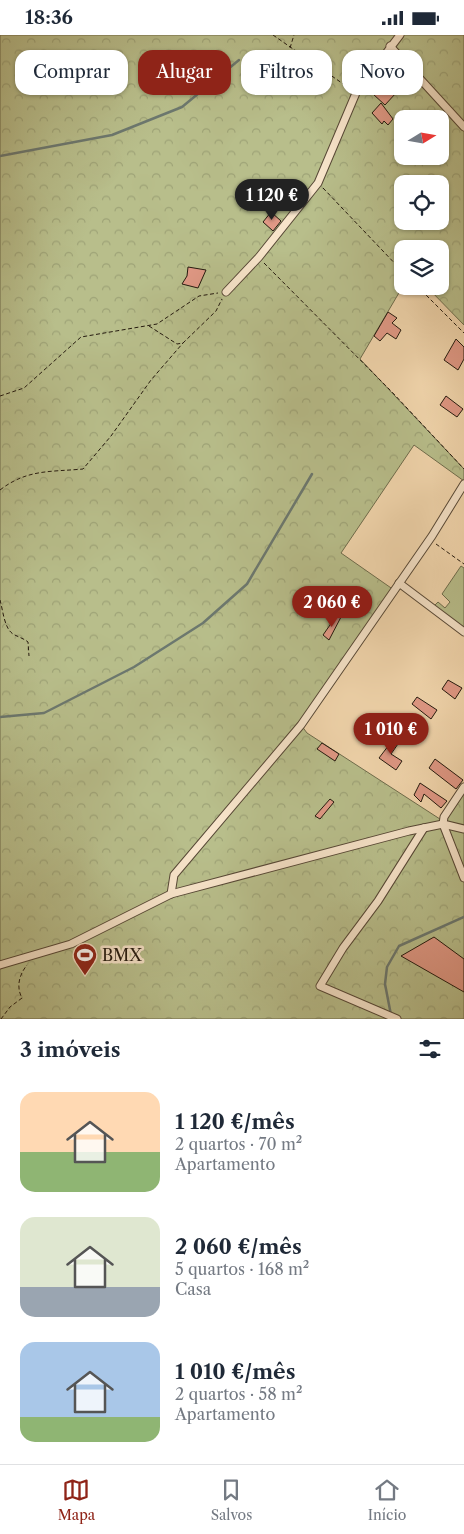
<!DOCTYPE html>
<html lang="pt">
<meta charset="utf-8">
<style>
:root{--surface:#fff;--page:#f6f6f7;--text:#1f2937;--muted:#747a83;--line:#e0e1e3;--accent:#8f2418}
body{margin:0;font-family:"Libre Caslon Text",serif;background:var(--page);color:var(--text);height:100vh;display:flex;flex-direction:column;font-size:19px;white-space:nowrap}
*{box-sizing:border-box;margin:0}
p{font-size:16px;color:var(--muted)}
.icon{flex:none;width:28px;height:28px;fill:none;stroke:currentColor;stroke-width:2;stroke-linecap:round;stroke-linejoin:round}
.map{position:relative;height:984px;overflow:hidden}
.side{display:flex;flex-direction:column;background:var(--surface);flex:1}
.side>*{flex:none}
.hud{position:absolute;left:15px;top:15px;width:435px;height:45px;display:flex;gap:10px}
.needle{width:32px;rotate:79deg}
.buttons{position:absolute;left:394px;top:75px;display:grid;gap:10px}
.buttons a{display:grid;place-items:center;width:55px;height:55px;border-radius:10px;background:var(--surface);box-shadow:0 1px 4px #0004;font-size:25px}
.price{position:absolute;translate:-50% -42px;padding:0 11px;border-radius:18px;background:var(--accent);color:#fff;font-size:16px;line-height:32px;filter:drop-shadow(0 1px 2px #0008)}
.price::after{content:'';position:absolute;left:50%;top:30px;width:15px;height:11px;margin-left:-8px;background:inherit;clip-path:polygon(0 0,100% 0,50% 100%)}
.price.active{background:#222;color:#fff}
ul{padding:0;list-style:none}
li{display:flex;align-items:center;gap:15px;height:125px;padding:0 20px}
li span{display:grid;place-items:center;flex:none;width:140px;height:100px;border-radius:15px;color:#555}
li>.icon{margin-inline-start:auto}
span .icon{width:60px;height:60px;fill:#fffc;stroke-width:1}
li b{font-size:21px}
h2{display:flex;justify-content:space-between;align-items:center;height:60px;padding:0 20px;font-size:21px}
.chip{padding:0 18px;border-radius:15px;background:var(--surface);box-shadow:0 1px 4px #0004;font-size:18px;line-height:45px}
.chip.active{background:var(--accent);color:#fff}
.status{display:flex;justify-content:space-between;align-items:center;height:35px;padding:0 25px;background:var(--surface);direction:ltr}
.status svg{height:14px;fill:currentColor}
.tabs{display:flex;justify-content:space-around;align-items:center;height:70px;border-top:1px solid var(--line);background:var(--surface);font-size:14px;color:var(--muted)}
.tabs a{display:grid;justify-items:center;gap:2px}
.tabs .active{color:var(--accent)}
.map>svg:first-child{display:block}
.grass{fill:#b8be8b;stroke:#6e6c4c}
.forest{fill:url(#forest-crowns);stroke:#6e6c4c;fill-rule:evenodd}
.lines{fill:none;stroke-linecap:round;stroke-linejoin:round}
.stream{stroke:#6c786f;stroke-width:2.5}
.building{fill:#e19986;stroke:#23190e}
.street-casing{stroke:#574836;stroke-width:9}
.path{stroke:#23190e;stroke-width:1;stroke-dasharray:4 2.5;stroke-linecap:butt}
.street{stroke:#f7e4ca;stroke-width:7}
.labels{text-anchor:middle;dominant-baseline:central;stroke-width:5;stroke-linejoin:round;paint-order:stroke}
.poi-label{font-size:16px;fill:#23190e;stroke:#f7e4ca;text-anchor:start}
</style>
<div class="status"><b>18:36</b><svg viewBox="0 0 49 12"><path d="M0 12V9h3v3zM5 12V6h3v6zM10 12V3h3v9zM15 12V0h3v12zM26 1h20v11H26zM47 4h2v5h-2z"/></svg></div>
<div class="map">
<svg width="464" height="984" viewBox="0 0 464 984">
<defs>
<pattern id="forest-crowns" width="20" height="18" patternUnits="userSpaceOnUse" patternTransform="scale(1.25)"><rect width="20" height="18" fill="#b8be8b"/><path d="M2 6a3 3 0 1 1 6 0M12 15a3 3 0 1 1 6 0" fill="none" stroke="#9ea377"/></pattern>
</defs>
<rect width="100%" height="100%" fill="#f2d6ad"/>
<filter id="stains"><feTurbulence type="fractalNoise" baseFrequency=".004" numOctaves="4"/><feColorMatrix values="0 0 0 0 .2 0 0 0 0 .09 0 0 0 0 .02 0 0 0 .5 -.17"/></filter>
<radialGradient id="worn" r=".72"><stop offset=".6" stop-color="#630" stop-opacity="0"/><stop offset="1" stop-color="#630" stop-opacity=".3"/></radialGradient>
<path class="grass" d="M461,531l3,2v64l-32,-24 6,-6 7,6 5,-6 -8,-8z"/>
<path class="forest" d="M0,0h464v290l-38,-39h14v-37h-38l1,37 -43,73 104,110v12l-50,-36 -73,108 53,37 -93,135 6,8 136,88 21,-28v226h-464zM402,84h38v37h-38zM402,149h38v37h-38z"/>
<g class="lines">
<g class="stream">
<path d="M0,121l112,-21 70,-28 57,-47"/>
<path d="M0,682l44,-4 90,-46 69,-44 44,-39 65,-110"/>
<path d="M391,980l-6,-31 2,-17 12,-21 65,-29"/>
</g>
</g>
<g class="building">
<path d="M379,51l7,6 2,-4 8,5 -11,12 -12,-11z"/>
<path d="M381,68l12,16 -5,6 -4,-4 -2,3 -10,-11z"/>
<path d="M271,177l10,9 -8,10 -10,-9z"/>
<path d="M188,232l18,3 -8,18 -16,-4 5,-8z"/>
<path d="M388,277l9,6 -5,5 9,7 -5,9 -9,-6 -7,8 -6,-5z"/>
<path d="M456,304l8,8v12l-6,11 -14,-10z"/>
<path d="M446,361l17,13 -6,8 -17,-12z"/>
<path d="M337,580l4,2 -12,23 -6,-5z"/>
<path d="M448,645l14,8 -7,11 -13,-10z"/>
<path d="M417,662l20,13 -6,9 -19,-15z"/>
<path d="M395,702l5,4 -9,13 11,7 -6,9 -17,-12z"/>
<path d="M322,708l17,11 -4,7 -18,-12z"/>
<path d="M435,724l28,21 -7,9 -27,-21z"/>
<path d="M420,748l27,18 -6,7 -17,-14 -3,8 -7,-7z"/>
<path d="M330,764l4,3 -14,17 -5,-3z"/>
<path d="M434,902l30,22v33l-63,-36z"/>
</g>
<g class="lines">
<g class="street-casing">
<g id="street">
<path d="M390,11l74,81"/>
<path d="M226,257l33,-35 59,-74 38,-90 44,-58"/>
<path d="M399,548l65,49"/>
<path d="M464,752l-20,30 -1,7 21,54"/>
<path d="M171,859l3,-19 127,-150 131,-189 32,-52"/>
<path d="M0,930l71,-21 100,-50 238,-63 34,-7 21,5"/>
<path d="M397,984l-77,-33 23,-38 35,-47 46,-73"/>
</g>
</g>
<g class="path">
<path d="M273,0l76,53"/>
<path d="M290,13l4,-13"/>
<path d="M323,153l79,83"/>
<path d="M264,228l128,129 72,77"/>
<path d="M417,251l47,47"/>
<path d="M149,291l28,18 6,-1 33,-32 6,-12"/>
<path d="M0,361l24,-8 57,-51 76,-13 42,-28 19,-3"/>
<path d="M0,455c27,-21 51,-18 83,-21l28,-33 40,-56 32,-37"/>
<path d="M436,509l28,20"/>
<path d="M0,565c3,10 4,28 13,34 5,3 10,4 15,8l1,14"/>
<path d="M1,984l9,-12 12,-9c-6,-11 -3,-23 5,-33"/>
</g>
<use href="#street" class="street"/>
</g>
<defs>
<g id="stadium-pin" transform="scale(1.25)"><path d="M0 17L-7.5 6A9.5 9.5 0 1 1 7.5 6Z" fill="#8f2418" stroke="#f7e4ca"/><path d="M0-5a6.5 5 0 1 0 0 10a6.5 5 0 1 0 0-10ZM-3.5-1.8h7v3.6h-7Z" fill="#fff"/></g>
</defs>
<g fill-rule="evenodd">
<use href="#stadium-pin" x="85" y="920"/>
</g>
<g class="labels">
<g class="poi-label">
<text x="102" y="920">BMX</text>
</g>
</g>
<rect width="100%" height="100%" filter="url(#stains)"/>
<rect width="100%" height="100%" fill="url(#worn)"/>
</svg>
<div class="buttons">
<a><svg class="needle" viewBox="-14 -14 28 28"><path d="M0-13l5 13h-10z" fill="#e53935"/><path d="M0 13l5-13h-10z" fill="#747a83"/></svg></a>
<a><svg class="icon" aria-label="locate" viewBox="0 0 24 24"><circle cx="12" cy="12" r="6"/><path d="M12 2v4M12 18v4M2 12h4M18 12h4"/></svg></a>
<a><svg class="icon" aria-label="layers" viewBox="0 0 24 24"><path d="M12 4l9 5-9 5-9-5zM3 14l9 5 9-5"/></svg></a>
</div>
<b class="price active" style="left:272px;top:186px">1 120 €</b>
<b class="price" style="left:332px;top:593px">2 060 €</b>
<b class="price" style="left:391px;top:720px">1 010 €</b>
<div class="hud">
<a class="chip">Comprar</a>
<a class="chip active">Alugar</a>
<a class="chip">Filtros</a>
<a class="chip">Novo</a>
</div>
</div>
<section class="side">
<h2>3 imóveis<svg class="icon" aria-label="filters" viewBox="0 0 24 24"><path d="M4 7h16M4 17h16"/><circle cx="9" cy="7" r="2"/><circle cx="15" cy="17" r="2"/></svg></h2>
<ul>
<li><span style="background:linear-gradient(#ffd9b3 60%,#8fb573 0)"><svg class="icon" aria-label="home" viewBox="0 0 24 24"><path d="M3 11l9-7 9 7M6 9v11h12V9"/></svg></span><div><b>1 120 €/mês</b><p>2 quartos · 70 m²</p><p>Apartamento</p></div></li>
<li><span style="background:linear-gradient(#dfe7d0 70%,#9aa5b1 0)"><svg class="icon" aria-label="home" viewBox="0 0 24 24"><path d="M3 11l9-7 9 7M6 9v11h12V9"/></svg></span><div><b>2 060 €/mês</b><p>5 quartos · 168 m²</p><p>Casa</p></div></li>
<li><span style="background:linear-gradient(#a9c7e8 75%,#8fb573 0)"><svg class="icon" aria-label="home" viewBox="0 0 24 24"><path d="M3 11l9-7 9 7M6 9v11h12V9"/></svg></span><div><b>1 010 €/mês</b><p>2 quartos · 58 m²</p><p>Apartamento</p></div></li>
</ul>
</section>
<nav class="tabs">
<a class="active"><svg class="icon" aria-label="map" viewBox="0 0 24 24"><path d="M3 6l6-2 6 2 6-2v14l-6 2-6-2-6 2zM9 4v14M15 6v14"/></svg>Mapa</a>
<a><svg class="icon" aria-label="saved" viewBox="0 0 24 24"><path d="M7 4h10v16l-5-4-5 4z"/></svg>Salvos</a>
<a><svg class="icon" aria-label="home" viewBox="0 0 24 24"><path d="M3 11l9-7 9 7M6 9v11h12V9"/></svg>Início</a>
</nav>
